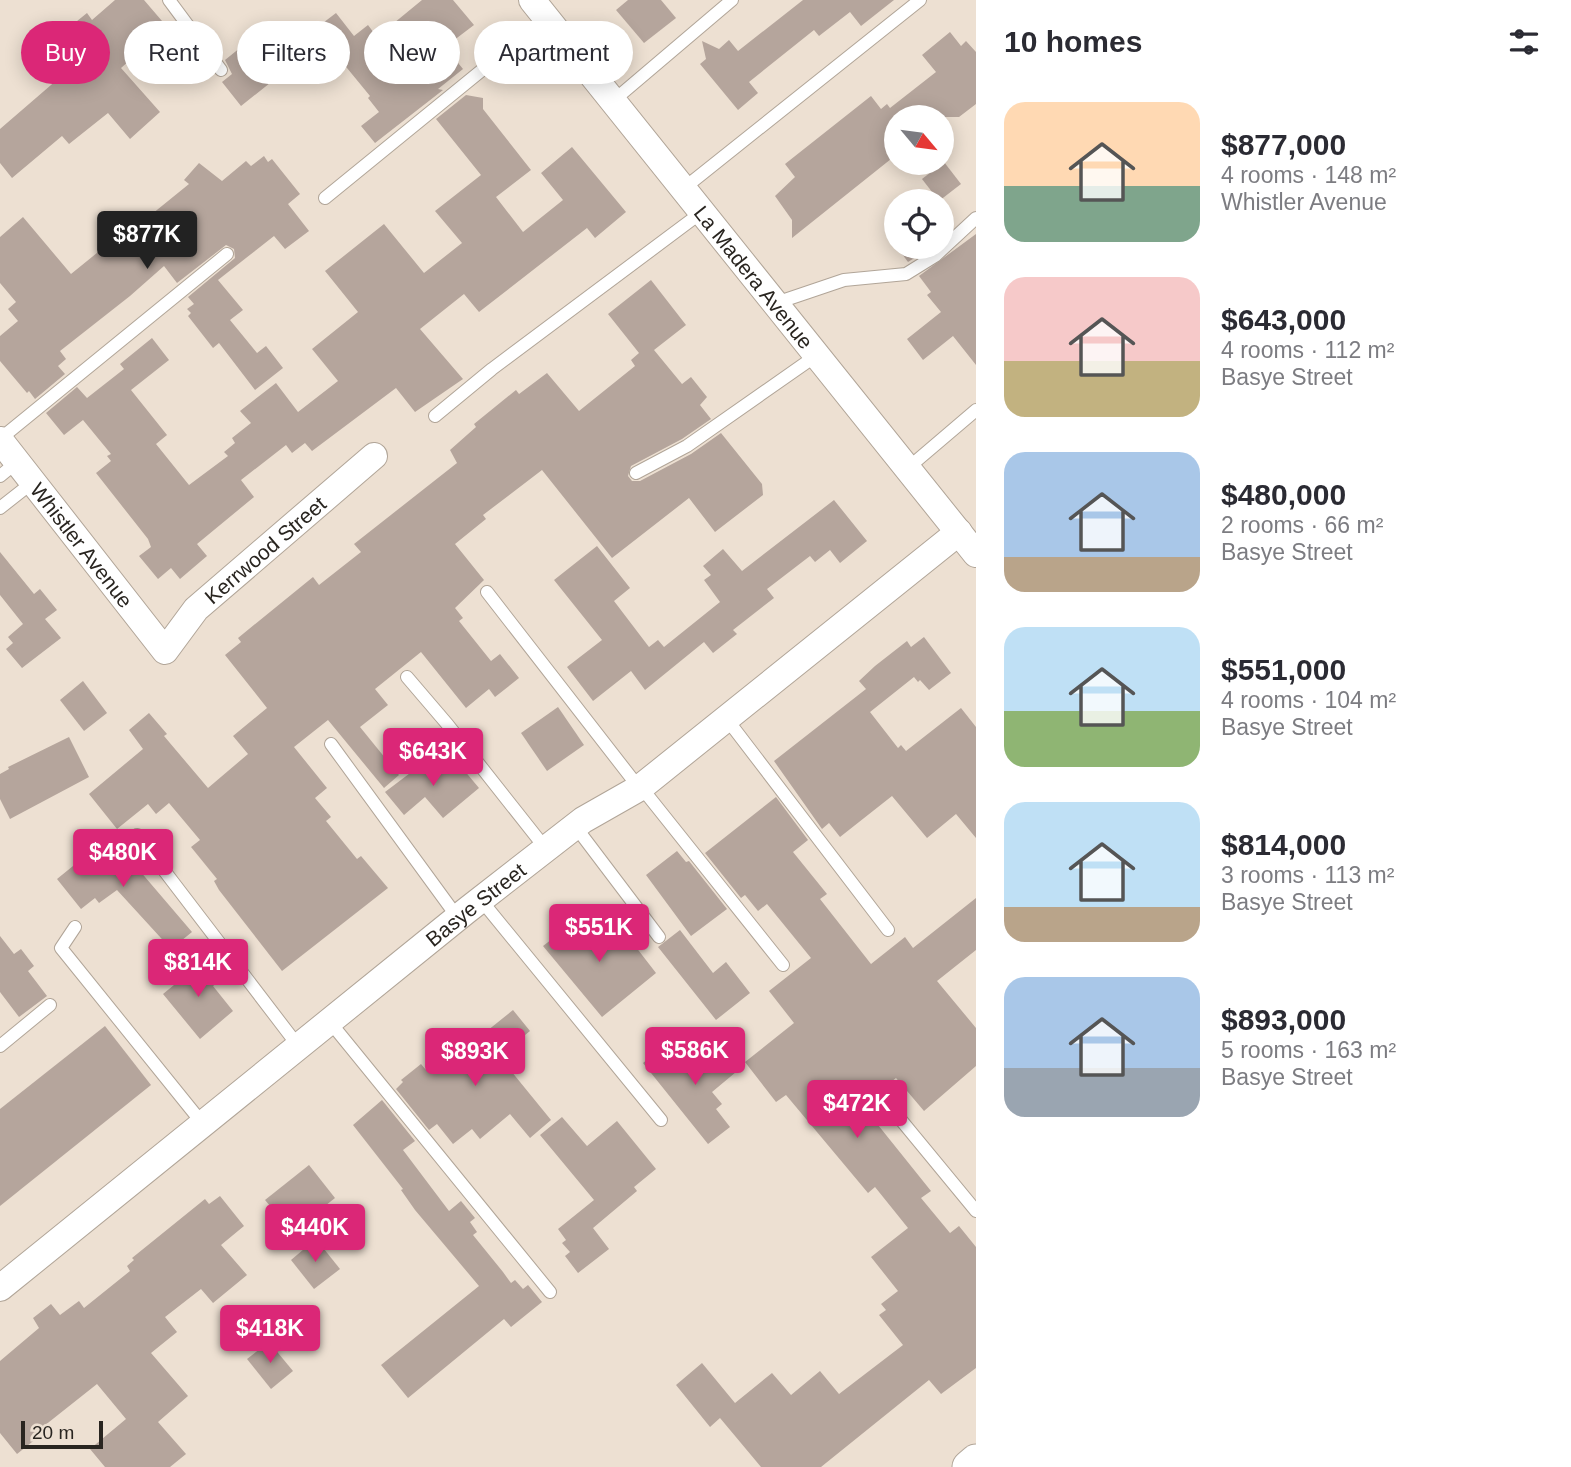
<!DOCTYPE html>
<meta charset="utf-8">
<style>
:root{--surface:#fff;--page:#f2f2f3;--text:#2b2b33;--muted:#7c7c81;--accent:#db2777}
body{margin:0;font-family:Helvetica,sans-serif;background:var(--page);color:var(--text);height:100vh;display:flex;flex-direction:column;font-size:26px;white-space:nowrap}
*{box-sizing:border-box;margin:0}
p{font-size:23px;color:var(--muted)}
.icon{flex:none;width:38px;height:38px;fill:none;stroke:currentColor;stroke-width:2;stroke-linecap:round;stroke-linejoin:round}
.map{position:relative;flex:1;overflow:hidden}
.sheet{display:flex;flex-direction:column;background:var(--surface);width:595px}
.sheet>*{flex:none}
.top-card{position:absolute;left:21px;top:21px;width:665px;height:63px;display:flex;gap:14px}
.needle{width:46px;rotate:119deg}
.fabs{position:absolute;left:884px;top:105px;display:grid;gap:14px}
.fabs a{display:grid;place-items:center;width:70px;height:70px;border-radius:50%;background:var(--surface);box-shadow:0 4px 18px #0003;font-size:35px}
.scale{position:absolute;left:21px;bottom:18px;width:82px;box-sizing:border-box;padding-left:7px;border:4px solid #292520;border-top:0;font-size:19px;line-height:24px;white-space:nowrap;color:#292520;-webkit-text-stroke:5px #ede0d2;paint-order:stroke}
.price{position:absolute;translate:-50% -60px;padding:0 16px;border-radius:7px;background:var(--accent);color:#fff;font-size:23px;line-height:46px;filter:drop-shadow(0 2px 4px #0008)}
.price::after{content:'';position:absolute;left:50%;top:42px;width:21px;height:16px;margin-left:-10px;background:inherit;clip-path:polygon(0 0,100% 0,50% 100%)}
.price.current{background:#222;color:#fff}
ul{padding:0;list-style:none}
li{display:flex;align-items:center;gap:21px;height:175px;padding:0 28px}
li span{display:grid;place-items:center;flex:none;width:196px;height:140px;border-radius:21px;color:#555}
li>.icon{margin-inline-start:auto}
span .icon{width:84px;height:84px;fill:#fffc;stroke-width:1}
li b{font-size:30px}
h2{display:flex;justify-content:space-between;align-items:center;height:84px;padding:0 28px;font-size:30px}
.tag{padding:0 24px;border-radius:32px;background:var(--surface);box-shadow:0 4px 18px #0003;font-size:24px;line-height:63px}
.tag.current{background:var(--accent);color:#fff}
main{display:flex;flex:1;min-height:0}
.map>svg:first-child{display:block}
.building{fill:#b5a59c}
.lines{fill:none;stroke-linecap:round;stroke-linejoin:round}
.service-casing{stroke:#b1a598;stroke-width:14}
.minor-casing{stroke:#b1a598;stroke-width:28}
.tertiary-casing{stroke:#b1a598;stroke-width:35}
.service{stroke:#fff;stroke-width:12}
.minor{stroke:#fff;stroke-width:26}
.tertiary{stroke:#fff;stroke-width:33}
.labels{text-anchor:middle;dominant-baseline:central;stroke-width:5;stroke-linejoin:round;paint-order:stroke}
.street-label{font-size:21px;fill:#292520;stroke:#ede0d2}
</style>
<main>
<div class="map">
<svg width="976" height="1467" viewBox="0 0 976 1467">
<rect width="100%" height="100%" fill="#ede0d2"/>
<g class="building">
<path d="M115,0h29l18,21 -21,17 6,7 -26,23 39,44 -30,27 -22,-26 -39,31 -7,-8 -50,42 -12,-15v-34l80,-69 -19,-26 26,-21 5,7z"/>
<path d="M422,0h31l21,25 -29,22 18,22 -25,20 5,1 -68,53 -14,-17 18,-14 -11,-14 2,-2 -55,-67 21,-16 18,23 14,-11 9,12z"/>
<path d="M628,0h33l15,18 -32,25 -28,-33z"/>
<path d="M803,0h91l-33,26 -11,-14 -31,24 -5,-6 -65,52 9,11 -20,17 -38,-46 6,-5 -4,-18 17,8 10,-9 9,11z"/>
<path d="M950,32l11,14 5,-5 10,11v52l-17,13h-63v38l-104,83v-18l-17,-24 20,-19 -10,-13 86,-68 10,13 6,-5 3,4 46,-36 -14,-17z"/>
<path d="M251,39l29,36 -39,31 -19,-24 10,-8 -7,-14z"/>
<path d="M466,95l17,3v11l48,61 -35,27 27,35 40,-32 -22,-27 31,-26 54,65 -31,26 -8,-10 -108,84 -15,-18 -44,35 43,50 -48,33 -19,-24 -84,63 -7,-8 -13,10 -6,-8 -45,35 13,17 -57,47 10,12 -27,23 -9,-11 -13,11 -19,-23 12,-9 -3,-8 -52,-66 15,-12 -4,-5 4,-2 -28,-34 -19,15 -18,-22 31,-26 10,11 37,-29 -4,-5 32,-26 17,22 -38,30 36,45 -11,9 33,41 39,-29 -4,-4 11,-9 -3,-5 19,-15 -11,-12 36,-28 22,29 40,-31 -26,-32 46,-37 -33,-41 59,-47 40,49 38,-30 -27,-32 46,-36 -45,-56z"/>
<path d="M264,156l4,6 4,-3 28,35 -12,10 21,27 -24,18 -11,-13 -56,44 25,30 -13,10 27,33 9,-7 17,22 -28,22 -36,-47 -6,5 -25,-32 3,-3 -4,-4 7,-5 -6,-7 47,-39 -1,-9 -8,-4 -49,38 -13,-17 -34,30 -70,55 6,8 -8,7 7,8 -30,25 -6,-8 -2,2 -27,-32v-25l18,-15 -10,-12 8,-7 -16,-19v-46l23,-20 48,57 37,-30 -7,-9 21,-16 9,12 58,-47 -5,-4 15,-17 23,18 24,-20 5,5z"/>
<path d="M944,162l17,22 -22,17 -17,-22z"/>
<path d="M976,234v131l-23,-29 -30,24 -16,-21 34,-27 -14,-17 4,-3 -12,-16z"/>
<path d="M897,247h35l-24,15z"/>
<path d="M651,280l35,45 -32,25 28,34 9,-7 16,20 -7,8 11,14 -29,20 -51,27 -3,10 4,5h8l51,-27 30,-21 41,51 1,11 -48,37 -26,-34 -77,60 -70,-88 -59,45 3,4 -31,25 29,36 -29,28 8,10 -4,3 32,40 9,-7 19,24 -24,19 -6,-8 -23,19 -45,-56 -46,37 13,16 -28,22 39,48 -15,13 -56,-68 -34,27 33,41 -12,10 16,19 -5,4 31,38 4,-3 27,32 -106,83 -63,-81 -5,-9 3,-2 -26,-32 9,-7 -31,-37 -13,11 -8,-10 -31,25 -28,-35 54,-45 -14,-19 20,-17 18,21 -3,2 44,52 40,-34 -15,-18 34,-28 -42,-53 16,-13 -3,-4 75,-61 6,8 42,-33 -7,-8 103,-81 -7,-13 26,-23 -2,-3 42,-34 3,4 28,-21 32,38 56,-45 -4,-6 8,-7 -31,-39z"/>
<path d="M834,500l33,41 -27,22 -10,-13 -15,12 -5,-6 -43,33 7,9 -41,32 4,4 -24,19 -9,-11 -59,48 -14,-19 -38,30 -26,-34 35,-27 -48,-60 43,-34 33,42 -16,13 35,46 9,-7 6,7 56,-45 -16,-22 7,-5 -8,-9 20,-17 19,22z"/>
<path d="M0,552l34,42 6,-5 17,21 -12,9 16,19 -39,30 -16,-19 7,-6 -5,-6 15,-13 -23,-29z"/>
<path d="M924,637l27,36 -22,17 -9,-10 -2,2 -4,-5 -44,35 28,36 3,-3 5,6 55,-43 15,19v111l-20,-24 -29,24 -35,-42 -52,41 -11,-14 -7,6 -48,-68 92,-72 -7,-8 16,-15 32,-25 4,6z"/>
<path d="M83,681l24,32 -23,18 -24,-31z"/>
<path d="M558,707l26,38 -37,26 -26,-38z"/>
<path d="M69,737l20,40 -79,42 -10,-20v-25l9,-5 -1,-2z"/>
<path d="M434,755l13,17 11,-9 21,25 -36,30 -18,-21 -21,18 -19,-23z"/>
<path d="M776,797l32,43 -15,12 34,42 -7,5 51,65 34,-27 8,11 63,-50v52l-39,31 39,47v38l-52,45 -28,-33 -34,27 69,86 -10,7 29,35 9,-7 17,21v121l-35,26 -12,-14 -108,87h-60l-41,-49 -10,9 -34,-42 26,-22 33,40 37,-30 19,22 29,-24 19,23 64,-49 -24,-30 7,-5 -5,-6 17,-13 -27,-34 37,-29 -33,-41 -7,6 -82,-98 -10,7 -31,-40 49,-39 -25,-32 42,-33 -44,-54 -9,7 -13,-16 -4,3 -36,-45z"/>
<path d="M110,836l82,96 -21,17 -54,-59 -18,13 -4,-5 -14,11 -24,-30z"/>
<path d="M677,851l9,11 3,-1 38,48 -36,27 -45,-61z"/>
<path d="M586,913l25,31 14,-11 31,40 -54,44 -59,-71z"/>
<path d="M680,930l33,43 13,-11 24,31 -34,27 -58,-73z"/>
<path d="M0,936l14,18 7,-5 13,17 -6,5 19,25 -28,21 -19,-25z"/>
<path d="M197,959l20,24 -4,3 20,25 -33,28 -37,-45 11,-9 -3,-4z"/>
<path d="M513,1010l17,21 -22,18 4,5 -9,7 48,59 -21,18 -20,-24 -30,25 -8,-10 -19,15 -16,-20 -8,6 -33,-41 7,-7 -2,-2 20,-16 5,6 15,-12 5,6z"/>
<path d="M105,1026l46,59 -151,121v-97z"/>
<path d="M665,1045l15,18 5,-4 10,11 29,-24 18,21 -30,25 10,12 -6,5 14,18 -22,17 -65,-81z"/>
<path d="M382,1100l33,41 -12,9 46,61 12,-10 14,17 -5,4 7,10 -4,3 30,37 8,11 4,-3 8,9 5,-4 14,17 -31,25 -7,-8 -96,79 -27,-33 98,-79 -64,-76 -14,-20 2,-1 -50,-64z"/>
<path d="M562,1117l25,29 30,-25 39,48 -22,18 3,4 -44,37 16,21 -31,24 -13,-17 5,-4 -8,-9 4,-3 -8,-11 36,-29 -54,-65z"/>
<path d="M309,1165l26,33 -43,34 -27,-32z"/>
<path d="M220,1196l24,30 -23,19 26,30 -34,28 -12,-14 -36,28 12,15 -26,21 37,43 -30,26 28,32 -16,13h-65l-15,-18 36,-30 -29,-35 -53,42 3,4 -30,24 -17,-21v-72l39,-33 -6,-10 18,-14 9,11 19,-14 5,7 46,-37 -3,-5 7,-6 -2,-2 73,-59 4,5z"/>
<path d="M316,1239l24,30 -26,20 -23,-29z"/>
<path d="M269,1342l24,29 -22,18 -24,-30z"/>
</g>
<g class="lines">
<g class="service-casing">
<g id="service">
<path d="M169,0l52,70"/>
<path d="M613,101l119,-101"/>
<path d="M683,189l237,-189"/>
<path d="M325,198l221,-180"/>
<path d="M776,303l68,-23 62,-6 29,-18 41,-38"/>
<path d="M435,416l57,-47 210,-157"/>
<path d="M0,439l227,-185"/>
<path d="M908,468l68,-58"/>
<path d="M636,473l51,-27 130,-91"/>
<path d="M0,476l17,-14"/>
<path d="M0,508l33,-26"/>
<path d="M487,592l153,197"/>
<path d="M407,677l41,48 98,124"/>
<path d="M726,718l162,212"/>
<path d="M331,744l127,174"/>
<path d="M641,787l142,178"/>
<path d="M575,826l84,111"/>
<path d="M137,835l162,212"/>
<path d="M481,900l180,220"/>
<path d="M75,927l-14,21 142,176"/>
<path d="M330,1022l220,270"/>
<path d="M0,1046l50,-41"/>
<path d="M887,1103l89,108"/>
</g>
</g>
<g class="minor-casing">
<g id="minor">
<path id="s1" d="M532,0l444,554"/>
<path id="s2" d="M0,440l165,211 31,-42 178,-153"/>
<path id="s3" d="M0,1288l466,-377 117,-91 58,-33 318,-255"/>
</g>
</g>
<g class="tertiary-casing">
<path id="tertiary" d="M969,1467l7,-6"/>
</g>
<use href="#service" class="service"/>
<use href="#minor" class="minor"/>
<use href="#tertiary" class="tertiary"/>
</g>
<g class="labels">
<g class="street-label">
<text stroke="none"><textPath href="#s1" startOffset="355">La Madera Avenue</textPath></text>
<text stroke="none"><textPath href="#s2" startOffset="133">Whistler Avenue</textPath></text>
<text stroke="none"><textPath href="#s2" startOffset="411">Kerrwood Street</textPath></text>
<text stroke="none"><textPath href="#s3" startOffset="611">Basye Street</textPath></text>
</g>
</g>
</svg>
<div class="fabs">
<a><svg class="needle" viewBox="-14 -14 28 28"><path d="M0-13l5 13h-10z" fill="#e53935"/><path d="M0 13l5-13h-10z" fill="#7c7c81"/></svg></a>
<a><svg class="icon" aria-label="locate" viewBox="0 0 24 24"><circle cx="12" cy="12" r="6"/><path d="M12 2v4M12 18v4M2 12h4M18 12h4"/></svg></a>
</div>
<div class="scale">20 m</div>
<b class="price current" style="left:147px;top:271px">$877K</b>
<b class="price" style="left:433px;top:788px">$643K</b>
<b class="price" style="left:123px;top:889px">$480K</b>
<b class="price" style="left:599px;top:964px">$551K</b>
<b class="price" style="left:198px;top:999px">$814K</b>
<b class="price" style="left:695px;top:1087px">$586K</b>
<b class="price" style="left:475px;top:1088px">$893K</b>
<b class="price" style="left:857px;top:1140px">$472K</b>
<b class="price" style="left:315px;top:1264px">$440K</b>
<b class="price" style="left:270px;top:1365px">$418K</b>
<div class="top-card">
<a class="tag current">Buy</a>
<a class="tag">Rent</a>
<a class="tag">Filters</a>
<a class="tag">New</a>
<a class="tag">Apartment</a>
</div>
</div>
<section class="sheet">
<h2>10 homes<svg class="icon" aria-label="filters" viewBox="0 0 24 24"><path d="M4 7h16M4 17h16"/><circle cx="9" cy="7" r="2"/><circle cx="15" cy="17" r="2"/></svg></h2>
<ul>
<li><span style="background:linear-gradient(#ffd9b3 60%,#7fa58c 0)"><svg class="icon" aria-label="home" viewBox="0 0 24 24"><path d="M3 11l9-7 9 7M6 9v11h12V9"/></svg></span><div><b>$877,000</b><p>4 rooms · 148 m²</p><p>Whistler Avenue</p></div></li>
<li><span style="background:linear-gradient(#f6c9c9 60%,#c2b280 0)"><svg class="icon" aria-label="home" viewBox="0 0 24 24"><path d="M3 11l9-7 9 7M6 9v11h12V9"/></svg></span><div><b>$643,000</b><p>4 rooms · 112 m²</p><p>Basye Street</p></div></li>
<li><span style="background:linear-gradient(#a9c7e8 75%,#b9a48a 0)"><svg class="icon" aria-label="home" viewBox="0 0 24 24"><path d="M3 11l9-7 9 7M6 9v11h12V9"/></svg></span><div><b>$480,000</b><p>2 rooms · 66 m²</p><p>Basye Street</p></div></li>
<li><span style="background:linear-gradient(#bfe0f5 60%,#8fb573 0)"><svg class="icon" aria-label="home" viewBox="0 0 24 24"><path d="M3 11l9-7 9 7M6 9v11h12V9"/></svg></span><div><b>$551,000</b><p>4 rooms · 104 m²</p><p>Basye Street</p></div></li>
<li><span style="background:linear-gradient(#bfe0f5 75%,#b9a48a 0)"><svg class="icon" aria-label="home" viewBox="0 0 24 24"><path d="M3 11l9-7 9 7M6 9v11h12V9"/></svg></span><div><b>$814,000</b><p>3 rooms · 113 m²</p><p>Basye Street</p></div></li>
<li><span style="background:linear-gradient(#a9c7e8 65%,#9aa5b1 0)"><svg class="icon" aria-label="home" viewBox="0 0 24 24"><path d="M3 11l9-7 9 7M6 9v11h12V9"/></svg></span><div><b>$893,000</b><p>5 rooms · 163 m²</p><p>Basye Street</p></div></li>
</ul>
</section>
</main>
